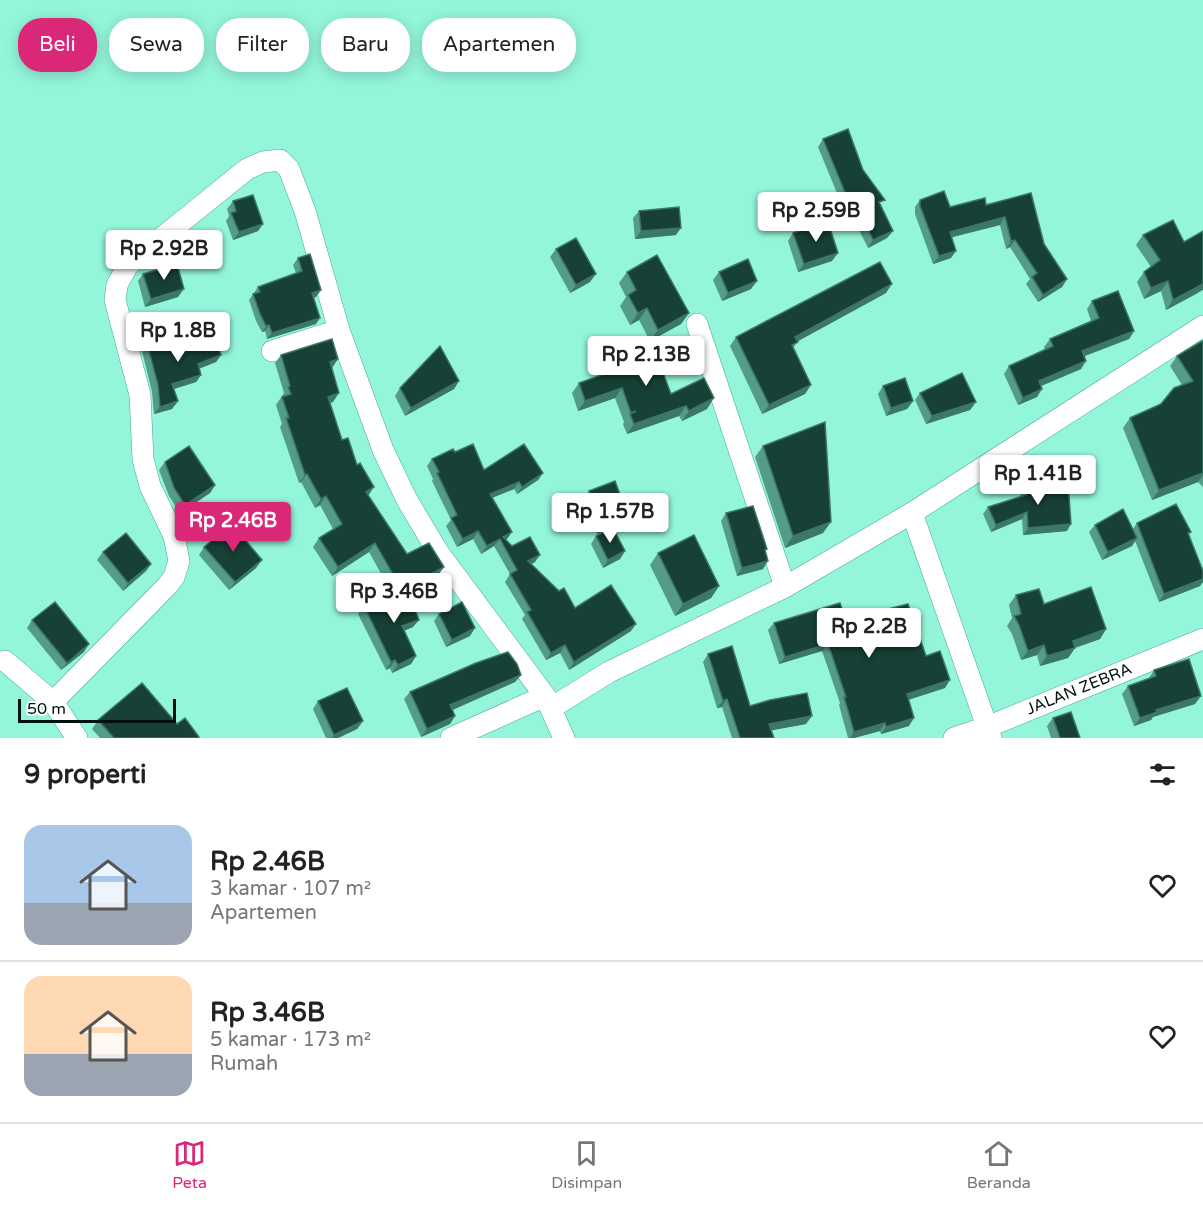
<!DOCTYPE html>
<html lang="id">
<meta charset="utf-8">
<style>
:root{--surface:#fff;--page:#f6f6f6;--text:#222;--muted:#767676;--line:#e0e0e0;--accent:#db2777}
body{margin:0;font-family:"Varela Round",sans-serif;background:var(--page);color:var(--text);height:100vh;display:flex;flex-direction:column;font-size:22px;white-space:nowrap}
*{box-sizing:border-box;margin:0}
p{font-size:20px;color:var(--muted)}
.icon{flex:none;width:33px;height:33px;fill:none;stroke:currentColor;stroke-width:2;stroke-linecap:round;stroke-linejoin:round}
.map{position:relative;height:738px;overflow:hidden}
.sheet{display:flex;flex-direction:column;background:var(--surface);flex:1}
.sheet>*{flex:none}
.guide{position:absolute;left:18px;top:18px;width:600px;height:54px;display:flex;gap:12px}
.scale{position:absolute;left:18px;bottom:15px;width:158px;box-sizing:border-box;padding-left:6px;border:3px solid #00120c;border-top:0;font-size:16px;line-height:21px;white-space:nowrap;color:#00120c;-webkit-text-stroke:4px #fff;paint-order:stroke}
.price{position:absolute;translate:-50% -51px;padding:0 14px;border-radius:6px;background:#fff;color:#222;font-size:20px;line-height:39px;filter:drop-shadow(0 2px 3px #0008)}
.price::after{content:'';position:absolute;left:50%;top:36px;width:18px;height:14px;margin-left:-9px;background:inherit;clip-path:polygon(0 0,100% 0,50% 100%)}
.price.active{background:var(--accent);color:#fff}
ul{padding:0;list-style:none}
li{display:flex;align-items:center;gap:18px;height:150px;padding:0 24px}
li+li{border-top:2px solid var(--line)}
li span{display:grid;place-items:center;flex:none;width:168px;height:120px;border-radius:18px;color:#555}
li>.icon{margin-inline-start:auto}
span .icon{width:72px;height:72px;fill:#fffc;stroke-width:1}
li b{font-size:26px}
h2{display:flex;justify-content:space-between;align-items:center;height:72px;padding:0 24px;font-size:26px}
.chip{padding:0 21px;border-radius:24px;background:var(--surface);box-shadow:0 3px 15px #0003;font-size:21px;line-height:54px}
.chip.active{background:var(--accent);color:#fff}
.tab-bar{display:flex;justify-content:space-around;align-items:center;height:84px;border-top:2px solid var(--line);background:var(--surface);font-size:16px;color:var(--muted)}
.tab-bar a{display:grid;justify-items:center;gap:3px}
.tab-bar .active{color:var(--accent)}
.map>svg:first-child{display:block}
.lines{fill:none;stroke-linecap:round;stroke-linejoin:round}
.minor-casing{stroke:#43a990;stroke-width:22}
.minor{stroke:#fff;stroke-width:21}
.wall{fill:#559c88}
.shaded-wall{fill:#3c7767}
.building{fill:#174136;stroke:#3c7767;stroke-width:1.5}
.labels{text-anchor:middle;dominant-baseline:central;stroke-width:6;stroke-linejoin:round;paint-order:stroke}
.street-label{font-size:16px;fill:#00120c;stroke:#fff}
</style>
<div class="map">
<svg width="1203" height="738" viewBox="0 0 1203 738">
<rect width="100%" height="100%" fill="#93f6da"/>
<g class="lines">
<g class="minor-casing">
<g id="minor">
<path d="M697,324l88,263"/>
<path d="M272,351l67,-21"/>
<path d="M912,513l79,225"/>
<path d="M5,661l48,41 24,36"/>
<path d="M53,702l114,-116 7,-9 5,-16 -5,-25 -24,-50 -7,-27 -3,-64 -25,-95 2,-15 11,-20 119,-96 16,-7 17,-2 9,9 16,42 34,119 44,120 24,50 31,52 107,144 19,42"/>
<path d="M551,708l58,-36 176,-85 127,-74 291,-187"/>
<path d="M451,738l94,-42"/>
<path d="M954,738l33,-11 216,-88"/>
</g>
</g>
<use href="#minor" class="minor"/>
</g>
<g class="wall">
<path d="M823,139l40,31 30,61 -6,7 -19,10 -15,-30 -5,2 -30,-73z"/>
<path d="M920,200l30,7 36,-2 58,39 23,35 -5,8 -24,15 -12,-18 4,-5 -20,-32 -4,2 -6,-24 -48,12 -1,21 -18,6 -18,-50v-7z"/>
<path d="M233,201l30,23 -5,7 -25,9 -7,-19 3,-5 -2,-7z"/>
<path d="M639,211l37,24 -41,4 -2,-21z"/>
<path d="M793,233l39,28 -34,11 -10,-31z"/>
<path d="M1143,235l55,58 -32,17 -5,-19 -17,8 -7,-17 7,-10 7,-5 -15,-22z"/>
<path d="M556,249l34,33 -20,11 -20,-36z"/>
<path d="M298,258l23,32 -5,7h-2l2,27 -49,15 -2,-8 -3,1 -6,-11 -7,-21 9,-13 38,-14 -3,-8z"/>
<path d="M627,272l62,41 -8,11 -31,17 -11,-21 -9,5 -10,-19 6,-9 -7,-14z"/>
<path d="M719,272l32,17 -29,12 -9,-21z"/>
<path d="M143,274l35,23 -33,10 -7,-26z"/>
<path d="M886,293l-88,48 -5,7 12,46 -43,20 -32,-68 6,-9z"/>
<path d="M1092,301l42,30 -5,8 -45,17 -3,13 -40,17 -4,11 -19,8 -14,-31 5,-8 36,-16 -1,-3 6,-8 41,-18 -4,-12z"/>
<path d="M146,340l14,6h32l29,9 -5,7 -17,7 2,6 -5,7 -22,7 4,12 -6,8 -18,5 -2,-22 -11,-45z"/>
<path d="M1203,342v145l-5,-5 -46,18 -29,-72 7,-10 31,-14 21,-19 -12,-19 7,-10z"/>
<path d="M281,355l51,13 1,34 -3,1 12,37 15,25 11,30 39,59 37,13 -7,9 -29,16 5,35 -9,4 12,25 -5,8 -19,9 -2,-5 -4,2 -28,-56 6,-8 29,-11 -24,-43 -37,24 -19,-29 6,-9 14,-9 -13,-24 -5,3 -14,-26 -2,1 -19,-56 2,-3 -6,-19 8,-12 -9,-30z"/>
<path d="M612,360l59,34 36,15 -25,12 -3,-5 -52,18 -4,-10 1,-2 -9,-24 -37,13 -6,-18 7,-10 27,-9 -1,-3z"/>
<path d="M459,381l-5,8 -49,27 -10,-20 5,-8z"/>
<path d="M883,386l30,15 -6,8 -21,7 -8,-22z"/>
<path d="M920,393l56,9 -6,8 -44,14 -11,-24z"/>
<path d="M763,446l60,87 -38,15 -30,-91z"/>
<path d="M455,452l29,18 59,3 -5,7 -21,14 -3,-5 -22,9 20,34 -6,8 6,6 23,16 -4,2 44,44 56,23 -62,39 -9,-17 -14,7 -24,-41 3,-4 -20,-33 5,-8 -16,-28 -13,8 -8,-15 -16,8 -11,-21 5,-6 -19,-39 1,-2 -6,-13 5,-7z"/>
<path d="M165,462l50,23 -5,8 -30,20 -11,-17 -10,-26z"/>
<path d="M1025,485l42,46 -44,4 -1,-16 -31,13 -8,-18 5,-7 33,-10 -1,-5z"/>
<path d="M589,491l34,33 -26,10 -13,-35z"/>
<path d="M726,513l41,36 -2,2 -2,18 -26,7 -16,-55z"/>
<path d="M1137,523l54,9 -2,3 11,51 -41,16 -24,-61 -3,5 -30,14 -13,-28 6,-7 38,4z"/>
<path d="M596,536l29,15 -5,8 -17,9 -12,-24z"/>
<path d="M204,547l52,21 -27,22 -30,-35z"/>
<path d="M103,552l48,12 -5,7 -23,20 -26,-31z"/>
<path d="M658,553l61,33 -8,12 -36,18 -25,-51z"/>
<path d="M1016,595l28,9 62,25 -6,10 -25,9 -7,10 -28,8 -3,-11 -16,5 -9,-26 -5,-8 5,-8 -3,-13z"/>
<path d="M439,614l31,22 -24,11 -12,-26z"/>
<path d="M32,620l52,32 -23,18 -34,-42z"/>
<path d="M846,620l80,36 19,32 -37,12 1,26 -28,8 -1,-3 -26,7h-6l-9,-33 1,-2 -18,-52 -43,13 -11,-34 6,-7z"/>
<path d="M708,654l42,52 56,18 -35,6 3,8h-42l-10,-31 -5,1 -14,-46z"/>
<path d="M1154,670l41,34 -42,13 -2,3 -17,6 -12,-32 6,-8 21,-8z"/>
<path d="M521,675l-6,7 -62,28 2,6 -5,8 -29,13 -17,-38 6,-7z"/>
<path d="M318,701l45,20 -6,8 -19,9h-12l-13,-29z"/>
<path d="M1053,718l27,20h-29l-4,-12z"/>
<path d="M98,720l79,4 21,14h-98l-8,-9z"/>
</g>
<g class="shaded-wall">
<path d="M859,210l-6,8 -5,2 5,-8z"/>
<path d="M1005,217l-5,8 -55,14 5,-7z"/>
<path d="M263,224l-5,7 -25,9 6,-8z"/>
<path d="M681,228l-5,7 -41,4 6,-8z"/>
<path d="M893,231l-6,7 -19,10 5,-8z"/>
<path d="M1015,240l-5,7 -4,2 5,-8z"/>
<path d="M956,251l-5,7 -18,6 6,-8z"/>
<path d="M838,253l-6,8 -34,11 6,-8z"/>
<path d="M596,274l-6,8 -20,11 6,-8z"/>
<path d="M1067,279l-5,8 -24,15 5,-7z"/>
<path d="M757,281l-6,8 -29,12 6,-8z"/>
<path d="M1168,281l-7,10 -17,8 7,-11z"/>
<path d="M892,284l-6,9 -97,53 6,-9z"/>
<path d="M1203,284v6l-37,20 7,-10z"/>
<path d="M184,289l-6,8 -33,10 6,-8z"/>
<path d="M321,290l-5,7 -8,2 4,-6z"/>
<path d="M647,308l-8,12 -9,5 8,-12z"/>
<path d="M689,313l-8,11 -31,17 8,-11z"/>
<path d="M320,318l-4,6 -49,15 5,-6z"/>
<path d="M269,325l-4,6 -3,1 4,-6z"/>
<path d="M1134,331l-5,8 -52,20 5,-8z"/>
<path d="M221,355l-5,7 -24,9 6,-7z"/>
<path d="M338,359l-6,9 -2,-6z"/>
<path d="M1086,361l-5,8 -47,20 5,-8z"/>
<path d="M201,375l-5,7 -29,9 5,-7z"/>
<path d="M459,381l-5,8 -49,27 6,-8z"/>
<path d="M811,385l-6,9 -43,20 7,-9z"/>
<path d="M622,388l-7,10 -37,13 7,-10z"/>
<path d="M1042,389l-5,8 -19,8 5,-7z"/>
<path d="M339,393l-6,9 -11,3 6,-8z"/>
<path d="M714,398l-7,11 -25,12 7,-10z"/>
<path d="M178,401l-6,8 -18,5 6,-7z"/>
<path d="M913,401l-6,8 -21,7 5,-8z"/>
<path d="M976,402l-6,8 -44,14 6,-8z"/>
<path d="M686,406l-7,10 -52,18 7,-10z"/>
<path d="M543,473l-5,7 -21,14 5,-7z"/>
<path d="M1203,473v2l-5,7 -46,18 7,-10z"/>
<path d="M307,474l-6,8 -2,1 6,-8z"/>
<path d="M519,482l-5,7 -30,12 6,-7z"/>
<path d="M215,485l-5,8 -30,20 5,-8z"/>
<path d="M374,487l-6,9 -2,-4z"/>
<path d="M326,496l-6,9 -5,3 6,-9z"/>
<path d="M1027,512l-5,7 -31,13 5,-7z"/>
<path d="M628,516l-5,8 -26,10 6,-8z"/>
<path d="M831,522l-8,11 -38,15 8,-12z"/>
<path d="M1071,524l-4,7 -44,4 5,-7z"/>
<path d="M478,531l-5,8 -16,8 6,-8z"/>
<path d="M512,532l-5,7 -6,3 2,-5z"/>
<path d="M1137,538l-5,8 -30,14 6,-8z"/>
<path d="M500,539l-6,7 -13,8 6,-8z"/>
<path d="M375,543l-6,9 -37,24 6,-9z"/>
<path d="M625,551l-5,8 -17,9 5,-8z"/>
<path d="M540,555l-5,7 -12,7 5,-8z"/>
<path d="M262,560l-6,8 -27,22 6,-8z"/>
<path d="M768,561l-5,8 -26,7 5,-8z"/>
<path d="M151,564l-5,7 -23,20 5,-8z"/>
<path d="M444,567l-7,9 -41,23 6,-9z"/>
<path d="M1203,579v3l-3,4 -41,16 5,-8z"/>
<path d="M719,586l-8,12 -36,18 8,-12z"/>
<path d="M419,620l-6,7 -17,7 6,-8z"/>
<path d="M636,624l-5,7 -62,39 5,-8z"/>
<path d="M475,628l-5,8 -24,11 6,-7z"/>
<path d="M1106,629l-6,10 -26,9h1l-7,10 -28,8 7,-10 26,-15z"/>
<path d="M89,644l-5,8 -23,18 6,-7z"/>
<path d="M828,644l-6,7 -43,13 6,-7z"/>
<path d="M565,645l-5,8 -14,7 5,-7z"/>
<path d="M1044,645l-7,10 -16,5 7,-9z"/>
<path d="M416,656l-5,8 -19,9 6,-8z"/>
<path d="M395,660l-5,8 -4,2 5,-8z"/>
<path d="M521,675l-6,7 -70,31 5,-8z"/>
<path d="M950,680l-5,8 -44,14 6,-8z"/>
<path d="M1201,696l-6,8 -42,13 -2,3 -17,6 6,-8 16,-8z"/>
<path d="M727,699l-5,8 -5,1 6,-7z"/>
<path d="M455,716l-5,8 -29,13 6,-8z"/>
<path d="M812,716l-6,8 -43,8 6,-8z"/>
<path d="M914,718l-5,8 -28,8 5,-7z"/>
<path d="M363,721l-6,8 -19,9h-6l2,-3z"/>
<path d="M885,723l-5,8 -26,7h-4l4,-6z"/>
</g>
<g class="building">
<path d="M848,129l15,41 22,30 -6,2 14,29 -20,9 -14,-30 -6,2 -30,-73z"/>
<path d="M944,191l6,16 35,-9 1,7 45,-12 13,51 23,35 -24,16 -11,-18 5,-4 -22,-33 -4,1 -6,-24 -55,15 6,19 -17,5 -19,-50v-6z"/>
<path d="M253,195l10,29 -24,8 -8,-19 5,-2 -3,-10z"/>
<path d="M679,207l2,21 -40,3 -2,-20z"/>
<path d="M1173,220l11,22 19,-11v53l-30,16 -5,-19 -17,7 -7,-16 16,-12 -17,-25z"/>
<path d="M828,222l10,31 -34,11 -11,-31z"/>
<path d="M576,238l20,36 -20,11 -20,-36z"/>
<path d="M310,254l11,36 -9,3 8,25 -48,15 -3,-8 -3,1 -6,-12 -7,-20 7,-2 -2,-5 44,-16 -4,-13z"/>
<path d="M657,255l32,58 -31,17 -11,-22 -9,5 -10,-18 8,-5 -9,-18z"/>
<path d="M748,259l9,22 -29,12 -9,-21z"/>
<path d="M880,262l12,22 -97,53 3,5 -6,3 19,40 -42,20 -33,-68z"/>
<path d="M177,264l7,25 -33,10 -8,-25z"/>
<path d="M1118,291l16,40 -52,20 4,10 -47,20 3,8 -19,9 -14,-32 44,-20 -3,-7 49,-21 -7,-17z"/>
<path d="M157,336l3,10 29,-9 3,9 23,-9 6,18 -23,9 3,11 -29,9 6,17 -18,6 -2,-22 -12,-45z"/>
<path d="M332,339l6,20 -8,3 9,31 -11,4 14,43 6,-2 9,27 3,-2 14,24 -8,5 41,62 22,-11 15,24 -42,23 -27,-47 -37,24 -19,-29 23,-14 -16,-28 -5,3 -14,-25 -2,1 -19,-57h3l-7,-21 9,-3 -3,-7 2,-1 -9,-31z"/>
<path d="M1202,341l1,1v131l-44,17 -29,-72 31,-14 13,-16 19,-7 -16,-25z"/>
<path d="M440,346l19,35 -48,27 -11,-20z"/>
<path d="M653,346l18,48 33,-16 10,20 -25,13 -3,-5 -52,18 -4,-10 6,-3 -5,2 -9,-25 -37,13 -6,-18 37,-13 -4,-10z"/>
<path d="M962,373l14,29 -44,14 -12,-23z"/>
<path d="M905,378l8,23 -22,7 -8,-22z"/>
<path d="M825,422l6,100 -38,14 -30,-90z"/>
<path d="M473,444l11,26 40,-26 19,29 -21,14 -3,-5 -29,12 22,38 -9,5 9,9 18,-9 10,18 -12,6 31,30 5,-3 11,20 36,-23 25,39 -62,38 -9,-17 -14,8 -24,-41 4,-2 -21,-36 7,-4 -17,-31 -13,7 -9,-15 -15,8 -12,-21 6,-3 -20,-42 2,-1 -7,-13 21,-10 2,3z"/>
<path d="M189,446l26,39 -30,20 -11,-17 -9,-26z"/>
<path d="M615,481l13,35 -25,10 -14,-35z"/>
<path d="M1068,482l3,42 -43,4 -1,-16 -31,13 -8,-18 38,-12 -1,-10z"/>
<path d="M1176,504l15,28 -3,1 15,38v8l-39,15 -27,-71z"/>
<path d="M753,506l14,43 -2,1 3,11 -26,7 -16,-55z"/>
<path d="M1123,509l14,29 -29,14 -13,-27z"/>
<path d="M232,524l30,36 -27,22 -31,-35z"/>
<path d="M613,528l12,23 -17,9 -12,-24z"/>
<path d="M126,533l25,31 -23,19 -25,-31z"/>
<path d="M694,535l25,51 -36,18 -25,-51z"/>
<path d="M1091,587l15,42 -33,12 2,7 -28,8 -3,-11 -16,6 -9,-26 -5,-9 7,-2 -5,-19 23,-6 5,15z"/>
<path d="M407,589l12,31 -17,6 14,30 -18,9 -3,-5 -4,2 -27,-56z"/>
<path d="M55,602l34,42 -22,19 -35,-43z"/>
<path d="M462,602l13,26 -23,12 -13,-26z"/>
<path d="M840,603l6,17 62,-16 18,52 14,-5 10,29 -43,14 7,24 -28,9 -1,-4 -31,9 -10,-35h2l-18,-53 -43,13 -11,-34z"/>
<path d="M732,646l18,60 20,-6 37,-7 5,23 -43,8 5,14h-34l-13,-39 -4,2 -15,-47z"/>
<path d="M508,652l9,12 4,11 -71,30 5,11 -28,13 -17,-37 66,-29z"/>
<path d="M1189,659l12,37 -45,14 1,2 -17,6 -12,-32 28,-10 -2,-6z"/>
<path d="M142,683l35,41 8,-6 14,19 -2,1h-83l-16,-18z"/>
<path d="M347,688l16,33 -29,14 -16,-34z"/>
<path d="M1071,712l9,26h-20l-7,-20z"/>
</g>
<g class="labels">
<g class="street-label">
<text transform="translate(1079 689) rotate(-22)">JALAN ZEBRA</text>
</g>
</g>
</svg>
<div class="scale">50 m</div>
<b class="price" style="left:816px;top:243px">Rp 2.59B</b>
<b class="price" style="left:164px;top:281px">Rp 2.92B</b>
<b class="price" style="left:178px;top:363px">Rp 1.8B</b>
<b class="price" style="left:646px;top:387px">Rp 2.13B</b>
<b class="price" style="left:1038px;top:506px">Rp 1.41B</b>
<b class="price" style="left:610px;top:544px">Rp 1.57B</b>
<b class="price active" style="left:233px;top:553px">Rp 2.46B</b>
<b class="price" style="left:394px;top:624px">Rp 3.46B</b>
<b class="price" style="left:869px;top:659px">Rp 2.2B</b>
<div class="guide">
<a class="chip active">Beli</a>
<a class="chip">Sewa</a>
<a class="chip">Filter</a>
<a class="chip">Baru</a>
<a class="chip">Apartemen</a>
</div>
</div>
<section class="sheet">
<h2>9 properti<svg class="icon" aria-label="filters" viewBox="0 0 24 24"><path d="M4 7h16M4 17h16"/><circle cx="9" cy="7" r="2"/><circle cx="15" cy="17" r="2"/></svg></h2>
<ul>
<li><span style="background:linear-gradient(#a9c7e8 65%,#9aa5b1 0)"><svg class="icon" aria-label="home" viewBox="0 0 24 24"><path d="M3 11l9-7 9 7M6 9v11h12V9"/></svg></span><div><b>Rp 2.46B</b><p>3 kamar · 107 m²</p><p>Apartemen</p></div><svg class="icon" aria-label="heart" viewBox="0 0 24 24"><path d="M12 20l-8-8c-3-5 5-10 8-4 3-6 11-1 8 4z"/></svg></li>
<li><span style="background:linear-gradient(#ffd9b3 65%,#9aa5b1 0)"><svg class="icon" aria-label="home" viewBox="0 0 24 24"><path d="M3 11l9-7 9 7M6 9v11h12V9"/></svg></span><div><b>Rp 3.46B</b><p>5 kamar · 173 m²</p><p>Rumah</p></div><svg class="icon" aria-label="heart" viewBox="0 0 24 24"><path d="M12 20l-8-8c-3-5 5-10 8-4 3-6 11-1 8 4z"/></svg></li>
</ul>
</section>
<nav class="tab-bar">
<a class="active"><svg class="icon" aria-label="map" viewBox="0 0 24 24"><path d="M3 6l6-2 6 2 6-2v14l-6 2-6-2-6 2zM9 4v14M15 6v14"/></svg>Peta</a>
<a><svg class="icon" aria-label="saved" viewBox="0 0 24 24"><path d="M7 4h10v16l-5-4-5 4z"/></svg>Disimpan</a>
<a><svg class="icon" aria-label="home" viewBox="0 0 24 24"><path d="M3 11l9-7 9 7M6 9v11h12V9"/></svg>Beranda</a>
</nav>
